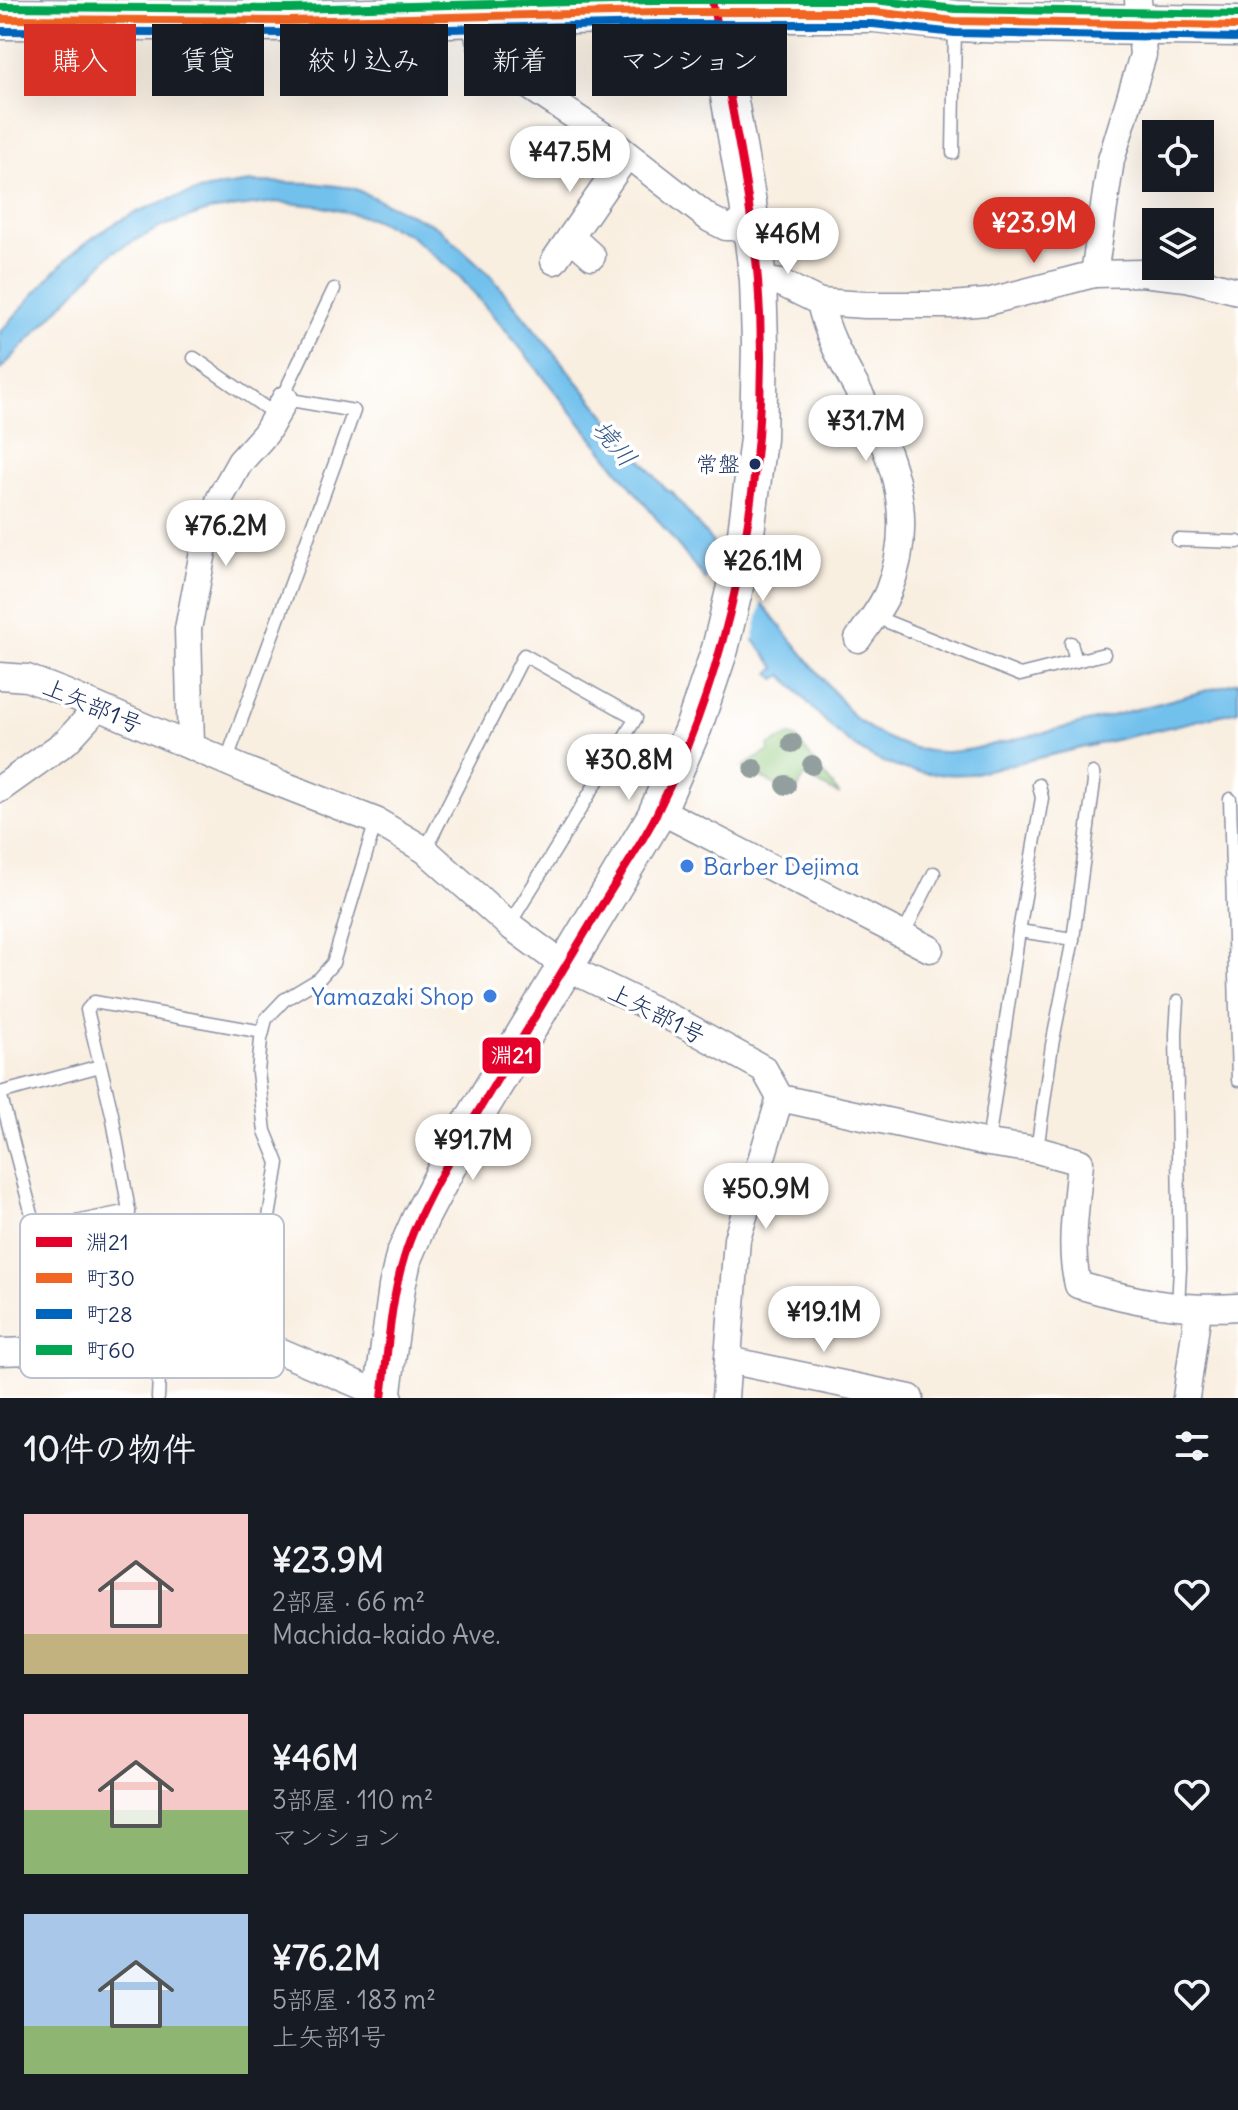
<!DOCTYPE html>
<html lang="ja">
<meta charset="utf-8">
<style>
:root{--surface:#171b24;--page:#242831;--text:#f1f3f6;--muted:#9ea1a6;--accent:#d93025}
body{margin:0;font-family:Delius,"Klee One",sans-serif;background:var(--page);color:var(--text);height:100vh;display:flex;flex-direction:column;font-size:30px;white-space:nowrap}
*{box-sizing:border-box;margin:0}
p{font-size:26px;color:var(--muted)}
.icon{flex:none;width:44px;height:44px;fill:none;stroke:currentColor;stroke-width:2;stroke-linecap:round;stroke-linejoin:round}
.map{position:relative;height:1398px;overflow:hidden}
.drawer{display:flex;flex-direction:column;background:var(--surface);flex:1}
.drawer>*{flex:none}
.guide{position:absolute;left:24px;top:24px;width:800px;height:72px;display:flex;gap:16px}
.fabs{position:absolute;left:1142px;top:120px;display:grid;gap:16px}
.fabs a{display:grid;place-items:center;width:72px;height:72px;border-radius:0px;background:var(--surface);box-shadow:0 8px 32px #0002;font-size:40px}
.price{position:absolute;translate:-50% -68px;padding:0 18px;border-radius:28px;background:#fff;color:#222;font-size:26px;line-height:52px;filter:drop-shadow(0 2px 4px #0008)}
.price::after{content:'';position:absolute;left:50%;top:48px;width:24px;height:18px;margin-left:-12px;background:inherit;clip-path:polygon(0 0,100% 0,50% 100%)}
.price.current{background:var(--accent);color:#fff}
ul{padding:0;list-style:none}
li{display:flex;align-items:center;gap:24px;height:200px;padding:0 24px}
li span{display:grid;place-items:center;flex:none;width:224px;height:160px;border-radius:0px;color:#555}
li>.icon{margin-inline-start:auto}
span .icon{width:96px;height:96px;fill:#fffc;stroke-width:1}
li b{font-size:34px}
h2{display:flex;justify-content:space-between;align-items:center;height:96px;padding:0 24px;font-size:34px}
.tag{padding:0 28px;border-radius:0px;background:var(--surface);box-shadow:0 8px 32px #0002;font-size:28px;line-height:72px}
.tag.current{background:var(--accent);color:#fff}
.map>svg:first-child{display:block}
.green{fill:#93ca7d;stroke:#577c6e;stroke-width:2}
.water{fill:#72c1ed;stroke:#4678a6;stroke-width:2}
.pier{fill:#f9efe1}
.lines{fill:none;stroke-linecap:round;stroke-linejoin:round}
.lane-casing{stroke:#8a8fa0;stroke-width:15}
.street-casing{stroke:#8a8fa0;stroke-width:29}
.secondary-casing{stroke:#8a8fa0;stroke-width:39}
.primary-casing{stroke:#8a8fa0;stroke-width:43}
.lane{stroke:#fff;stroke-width:12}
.street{stroke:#fff;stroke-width:26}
.secondary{stroke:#fff;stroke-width:36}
.primary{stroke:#fff;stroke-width:40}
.bus-1-casing{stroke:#fff;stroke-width:14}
.bus-2-casing{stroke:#fff;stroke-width:14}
.bus-3-casing{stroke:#fff;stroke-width:14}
.bus-4-casing{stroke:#fff;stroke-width:14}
.bus-1{stroke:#e4002b;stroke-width:8}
.bus-2{stroke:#f26522;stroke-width:8}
.bus-3{stroke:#0065bd;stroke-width:8}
.bus-4{stroke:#00a651;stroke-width:8}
.tree{fill:#939f9e}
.bus-dot{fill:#1b2f5e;stroke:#fff;stroke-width:3}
.shop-dot{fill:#3f7fe0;stroke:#fff;stroke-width:3}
.labels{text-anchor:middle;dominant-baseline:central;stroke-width:7;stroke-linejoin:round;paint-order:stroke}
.bus-label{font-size:22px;fill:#1b2f5e;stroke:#fff;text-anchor:end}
.street-label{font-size:24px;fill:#1b2f5e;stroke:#fff}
.shop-label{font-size:24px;fill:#366cbe;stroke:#fff;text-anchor:start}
.water-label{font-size:26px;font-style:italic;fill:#355b89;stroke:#fff}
.key{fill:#fff;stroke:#bbc1cf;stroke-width:2}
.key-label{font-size:22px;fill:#1b2f5e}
.line-badge{stroke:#fff;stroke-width:3}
.badge-label{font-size:22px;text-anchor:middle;font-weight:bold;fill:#fff}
</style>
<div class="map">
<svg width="1238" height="1398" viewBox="0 0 1238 1398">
<rect width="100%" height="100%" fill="#fff"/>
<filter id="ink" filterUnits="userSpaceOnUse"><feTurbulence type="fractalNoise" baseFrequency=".0125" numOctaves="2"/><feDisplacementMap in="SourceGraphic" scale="16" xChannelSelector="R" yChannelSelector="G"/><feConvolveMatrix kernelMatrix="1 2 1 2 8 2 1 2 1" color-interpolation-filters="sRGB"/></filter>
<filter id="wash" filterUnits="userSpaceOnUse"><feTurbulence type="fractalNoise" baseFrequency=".006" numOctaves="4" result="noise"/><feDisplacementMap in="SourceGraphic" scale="32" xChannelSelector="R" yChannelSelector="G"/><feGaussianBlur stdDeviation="1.8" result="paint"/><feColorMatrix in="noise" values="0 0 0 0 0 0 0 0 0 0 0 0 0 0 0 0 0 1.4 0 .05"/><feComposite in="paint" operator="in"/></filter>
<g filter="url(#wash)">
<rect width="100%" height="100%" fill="#f9efe1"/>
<path class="green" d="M789,735l7,3 44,57 -35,-19 -11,19 -52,-28 27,-16 -1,-5z"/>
<path class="water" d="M252,182l59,1 42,5 85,39 52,48 177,216h4l182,225c24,20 56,35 88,36 28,0 57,-9 84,-15 72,-16 142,-36 213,-55v29l-268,63c-96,5 -128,-32 -187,-99l-8,4 -5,-6 6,-5 -263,-329 -53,-62 -52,-43 -38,-16 -50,-12 -45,-4 -67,9 -47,16 -48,25 -113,118v-38c25,-26 49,-58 76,-81 49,-42 113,-62 176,-69z"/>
<path class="pier" d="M715,538l48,59 -11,47 -47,-57z"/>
</g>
<g filter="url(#ink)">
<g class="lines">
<g class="lane-casing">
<g id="lane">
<path d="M953,153l2,-129"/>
<path d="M194,358l82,57"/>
<path d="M1178,540l60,2"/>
<path d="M873,616l147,59 84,-21"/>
<path d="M1071,643l5,18"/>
<path d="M226,762l128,-351 -69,-12 4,-16 45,-94"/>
<path d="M1230,799l8,281"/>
<path d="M425,850l99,-195 112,63 -127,207"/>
<path d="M1019,931l54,8"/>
<path d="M903,935l31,-62"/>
<path d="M100,1066l-100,27 36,137 93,-19"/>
<path d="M988,1143l31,-212 23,-133 -3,-13"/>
<path d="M1037,1150l15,-105 21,-106 21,-157 -1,-9"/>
<path d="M1178,1307l2,-39 -4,-234 2,-33"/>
<path d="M249,1338l29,-175 -13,-32 -7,-59 3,-33 5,-20 18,-19 35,-21 14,-16 43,-142"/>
<path d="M121,1348l8,-137 -17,-97 -25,-104 7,-8 169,30"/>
<path d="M158,1398l2,-43 5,-18"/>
</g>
</g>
<g class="street-casing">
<g id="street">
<path d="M473,17l11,39 117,78 109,85 16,8h26"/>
<path d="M571,237l21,19"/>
<path d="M554,261l73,-106"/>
<path d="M1094,274l17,-114 32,-105 -5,-55"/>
<path d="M758,280l23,3 39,19 45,3h87l35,-3 107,-28 47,-1 45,5 52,13"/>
<path d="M820,302c7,35 25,64 42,96 34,63 54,124 26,194 -7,17 -20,32 -30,47"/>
<path d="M0,676l27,2 39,15 182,78 128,50 49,29 84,75 57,42 113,55 85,47 16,29 208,45 49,7 43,12c-3,40 -12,84 -2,123 54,16 103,26 160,22"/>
<path d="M191,746l-3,-117 16,-82 16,-49 20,-36 26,-29 19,-34"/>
<path d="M0,789l67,-48 31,-34"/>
<path d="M659,810l271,139"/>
<path d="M0,1352l121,-4 44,-11 30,-4 54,5 141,60"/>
<path d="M728,1360l182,38"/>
<path d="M725,1398l12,-159 43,-141"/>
<path d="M1186,1398l12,-88"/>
</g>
</g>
<g class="secondary-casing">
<path id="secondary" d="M382,1398l15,-111 7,-31 17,-39 42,-80 192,-320 39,-91 26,-77 14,-58 12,-58 12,-94 2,-96 -2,-63 -10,-77 -36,-203"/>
</g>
<g class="primary-casing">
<path id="primary" d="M0,19l290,2 365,-9h219l81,9 54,2 229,3"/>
</g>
<use href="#lane" class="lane"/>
<use href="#street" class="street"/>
<use href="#secondary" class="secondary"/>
<use href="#primary" class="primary"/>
<g class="bus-1-casing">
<path id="bus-1" d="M382,1398c6,-46 8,-96 22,-140 14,-48 52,-110 78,-153 39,-64 77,-128 115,-192 19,-32 41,-63 58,-96 81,-159 117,-359 103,-537 -8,-94 -30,-187 -46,-280"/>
</g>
<g class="bus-2-casing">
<path id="bus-2" d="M0,19l290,2 365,-9h219l81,9 283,5"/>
</g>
<g class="bus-3-casing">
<path id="bus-3" d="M0,31l290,2 365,-9h218l82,9 283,5"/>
</g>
<g class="bus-4-casing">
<path id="bus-4" d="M0,7l290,2 365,-9h219l82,9 282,5"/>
</g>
<use href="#bus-1" class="bus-1"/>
<use href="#bus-2" class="bus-2"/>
<use href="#bus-3" class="bus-3"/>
<use href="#bus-4" class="bus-4"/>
</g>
<g class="tree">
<circle cx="792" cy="743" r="10"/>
<circle cx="812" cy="765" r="10"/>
<circle cx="754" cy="769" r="10"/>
<circle cx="786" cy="785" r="10"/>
</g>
</g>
<circle class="bus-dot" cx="755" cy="464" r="7"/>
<g class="shop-dot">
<circle cx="687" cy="866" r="8"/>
<circle cx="490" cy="996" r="8"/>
</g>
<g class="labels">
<g class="bus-label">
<text x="740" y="464">常盤</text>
</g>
<g class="street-label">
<text transform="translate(93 705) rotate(23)">上矢部1号</text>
<text transform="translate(657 1013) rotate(27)">上矢部1号</text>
</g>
<g class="shop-label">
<text x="703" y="866">Barber Dejima</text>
<text x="474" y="996" text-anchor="end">Yamazaki Shop</text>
</g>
<g class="water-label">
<text transform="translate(615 443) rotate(50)">境川</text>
</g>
</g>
<rect x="20" y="1214" width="264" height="164" rx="12" class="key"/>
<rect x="36" y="1237" width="36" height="10" fill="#e4002b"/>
<rect x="36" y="1273" width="36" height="10" fill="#f26522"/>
<rect x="36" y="1309" width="36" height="10" fill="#0065bd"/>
<rect x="36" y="1345" width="36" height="10" fill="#00a651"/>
<g class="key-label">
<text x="86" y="1250">淵21</text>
<text x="86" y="1286">町30</text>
<text x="86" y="1322">町28</text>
<text x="86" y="1358">町60</text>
</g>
<rect class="line-badge" x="481" y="1036" width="61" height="39" rx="8" fill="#e4002b"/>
<g class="badge-label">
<text x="512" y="1063">淵21</text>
</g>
</svg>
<div class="fabs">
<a><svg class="icon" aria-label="locate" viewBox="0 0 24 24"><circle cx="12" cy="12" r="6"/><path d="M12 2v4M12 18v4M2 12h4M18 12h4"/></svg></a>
<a><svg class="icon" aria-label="layers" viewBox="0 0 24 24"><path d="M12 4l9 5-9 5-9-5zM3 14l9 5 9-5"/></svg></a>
</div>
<b class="price" style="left:570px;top:194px">¥47.5M</b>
<b class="price current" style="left:1034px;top:265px">¥23.9M</b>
<b class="price" style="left:788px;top:276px">¥46M</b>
<b class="price" style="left:866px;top:463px">¥31.7M</b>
<b class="price" style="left:226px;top:568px">¥76.2M</b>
<b class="price" style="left:763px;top:603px">¥26.1M</b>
<b class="price" style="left:629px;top:802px">¥30.8M</b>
<b class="price" style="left:473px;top:1182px">¥91.7M</b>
<b class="price" style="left:766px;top:1231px">¥50.9M</b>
<b class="price" style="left:824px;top:1354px">¥19.1M</b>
<div class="guide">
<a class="tag current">購入</a>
<a class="tag">賃貸</a>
<a class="tag">絞り込み</a>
<a class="tag">新着</a>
<a class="tag">マンション</a>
</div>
</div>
<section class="drawer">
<h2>10件の物件<svg class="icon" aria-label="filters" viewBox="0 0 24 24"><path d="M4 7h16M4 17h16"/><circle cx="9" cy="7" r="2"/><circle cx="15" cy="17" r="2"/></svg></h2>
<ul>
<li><span style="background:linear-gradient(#f6c9c9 75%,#c2b280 0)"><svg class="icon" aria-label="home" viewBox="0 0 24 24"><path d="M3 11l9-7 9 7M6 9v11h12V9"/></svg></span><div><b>¥23.9M</b><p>2部屋 · 66 m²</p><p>Machida-kaido Ave.</p></div><svg class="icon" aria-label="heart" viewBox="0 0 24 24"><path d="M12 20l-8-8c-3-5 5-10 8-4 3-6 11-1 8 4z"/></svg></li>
<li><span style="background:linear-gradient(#f6c9c9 60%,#8fb573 0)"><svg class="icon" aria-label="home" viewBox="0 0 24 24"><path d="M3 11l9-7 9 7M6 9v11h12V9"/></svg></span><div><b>¥46M</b><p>3部屋 · 110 m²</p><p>マンション</p></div><svg class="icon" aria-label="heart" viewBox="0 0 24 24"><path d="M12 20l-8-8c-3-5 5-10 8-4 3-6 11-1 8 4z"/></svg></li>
<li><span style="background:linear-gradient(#a9c7e8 70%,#8fb573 0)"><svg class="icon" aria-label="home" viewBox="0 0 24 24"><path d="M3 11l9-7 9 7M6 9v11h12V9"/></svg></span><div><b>¥76.2M</b><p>5部屋 · 183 m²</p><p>上矢部1号</p></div><svg class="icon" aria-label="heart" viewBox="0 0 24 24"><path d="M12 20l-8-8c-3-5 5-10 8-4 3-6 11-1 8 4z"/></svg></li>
</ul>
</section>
